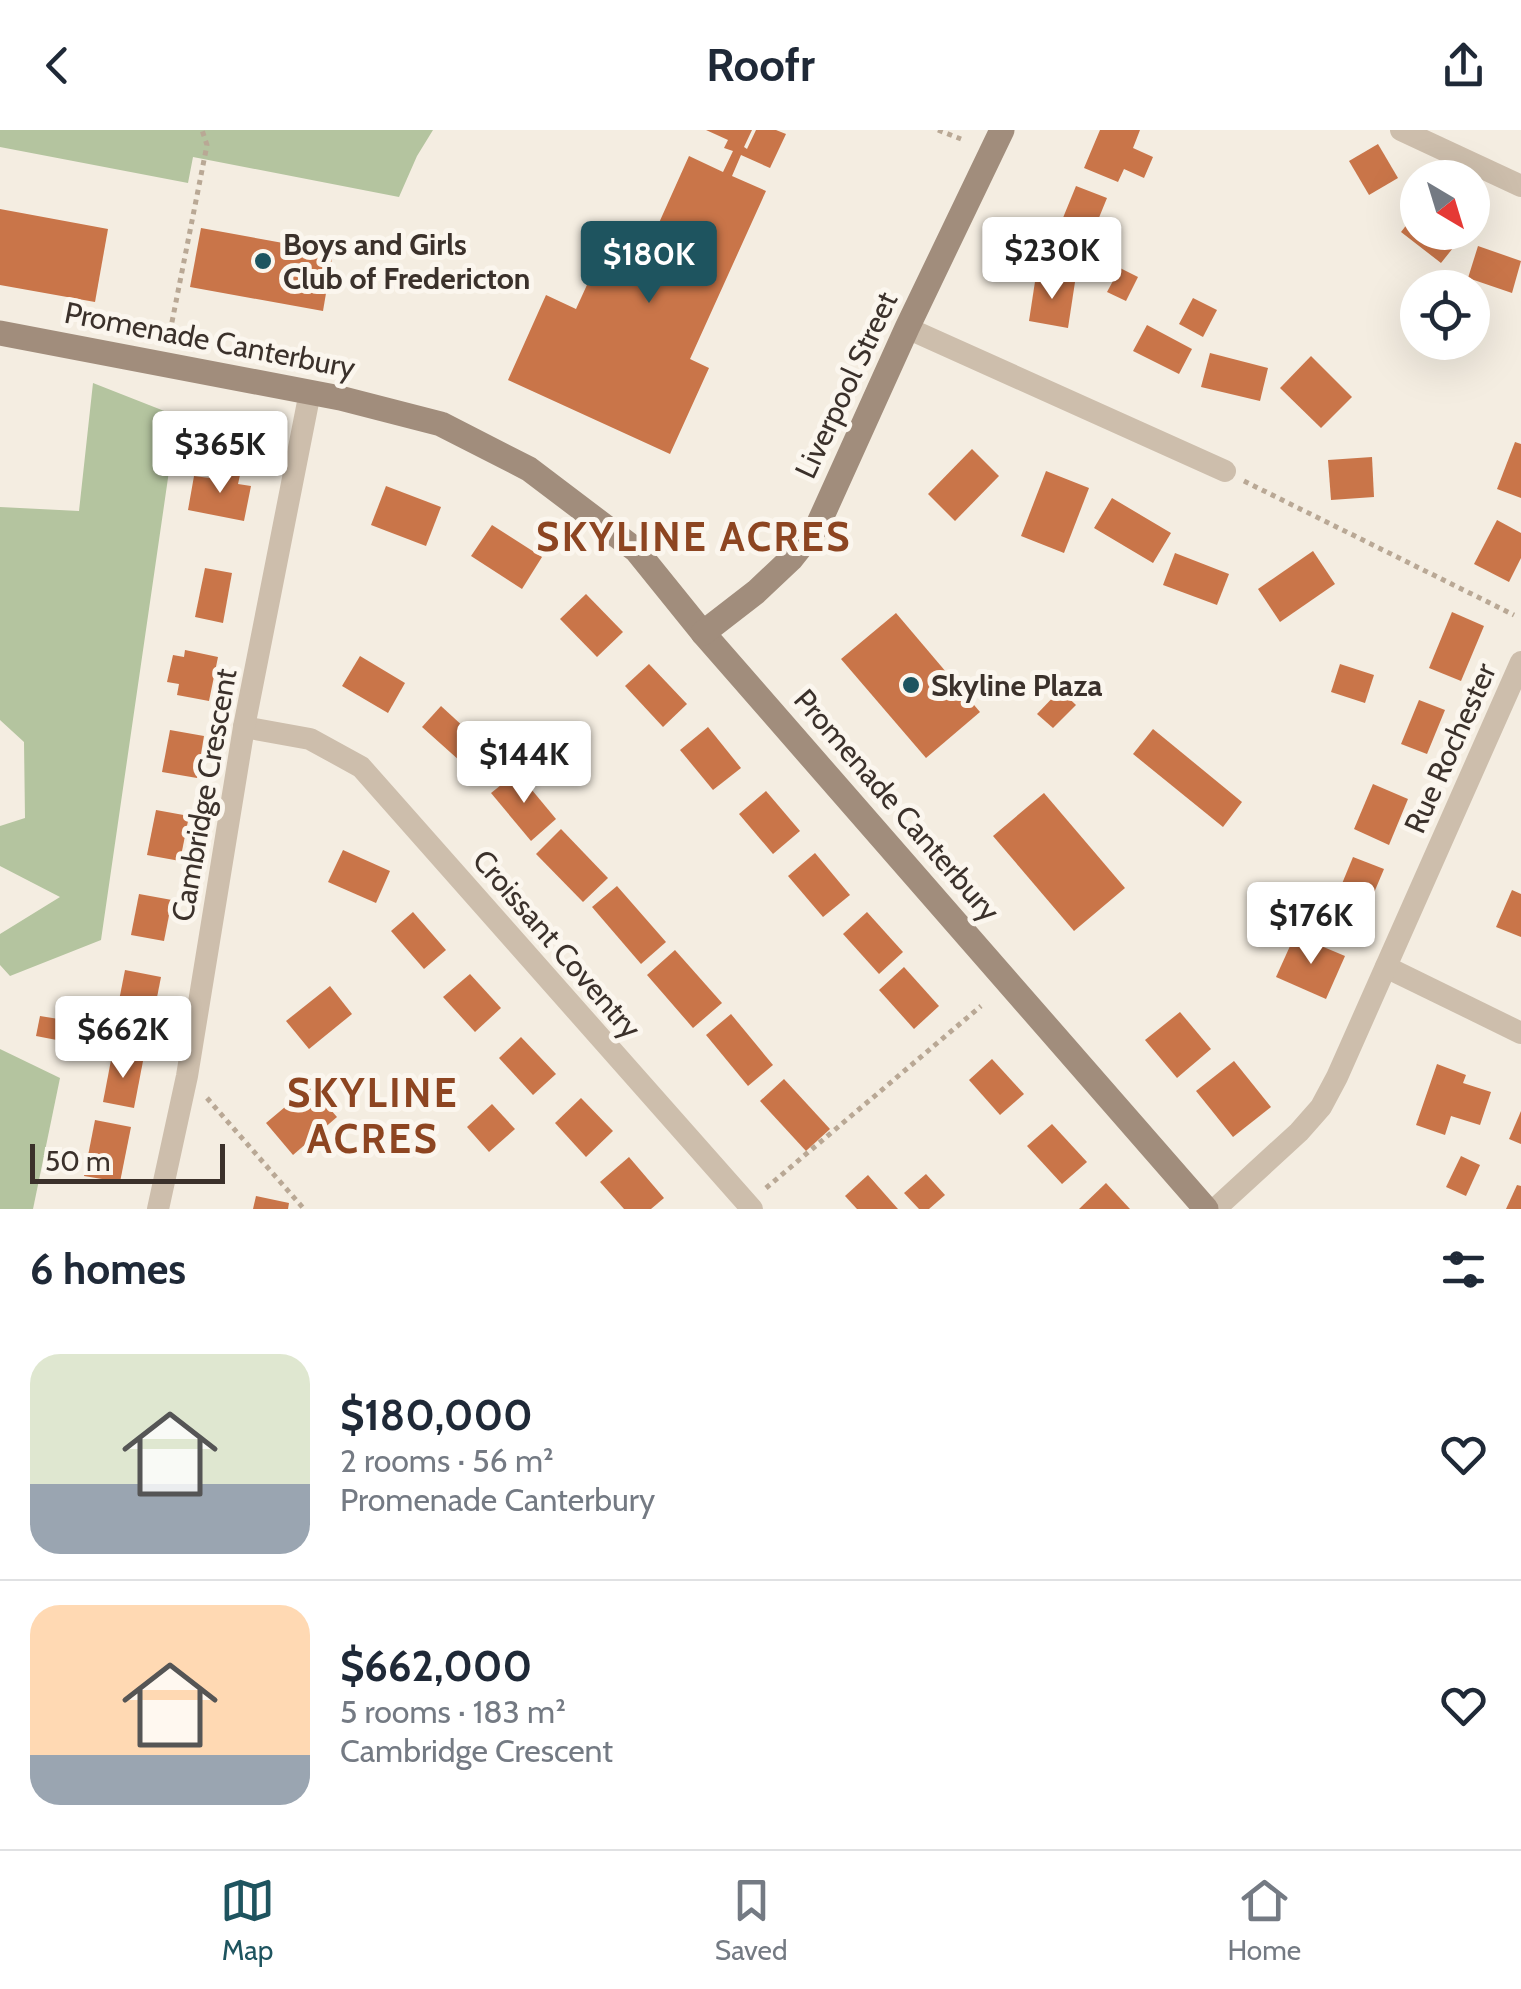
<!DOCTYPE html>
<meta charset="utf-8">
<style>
:root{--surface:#fff;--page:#f2f2f3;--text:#1f2937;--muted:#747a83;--line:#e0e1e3;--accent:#1e545f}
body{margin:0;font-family:Cabin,sans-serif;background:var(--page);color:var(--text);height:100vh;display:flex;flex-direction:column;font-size:38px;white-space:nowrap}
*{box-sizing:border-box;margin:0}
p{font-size:32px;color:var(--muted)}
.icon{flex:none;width:55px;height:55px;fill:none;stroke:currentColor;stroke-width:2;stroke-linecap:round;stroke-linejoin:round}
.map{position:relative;height:1079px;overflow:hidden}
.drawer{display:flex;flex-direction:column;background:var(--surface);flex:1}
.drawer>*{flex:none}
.needle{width:65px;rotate:142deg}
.fabs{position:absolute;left:1400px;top:30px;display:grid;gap:20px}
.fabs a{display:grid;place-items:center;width:90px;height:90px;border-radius:50%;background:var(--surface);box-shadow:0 10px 40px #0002;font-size:50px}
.scale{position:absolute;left:30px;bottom:25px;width:195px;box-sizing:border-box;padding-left:10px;border:5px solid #3b312b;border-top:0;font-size:28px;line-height:35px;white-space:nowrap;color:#3b312b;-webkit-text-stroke:8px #fbf6ee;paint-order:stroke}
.price{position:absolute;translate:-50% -85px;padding:0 22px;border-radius:10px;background:#fff;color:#222;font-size:32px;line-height:65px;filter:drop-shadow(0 2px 5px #0008)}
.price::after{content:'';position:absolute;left:50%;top:60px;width:30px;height:22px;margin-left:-15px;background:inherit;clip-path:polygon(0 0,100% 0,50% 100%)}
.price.on{background:var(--accent);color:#fff}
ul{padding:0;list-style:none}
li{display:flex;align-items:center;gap:30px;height:250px;padding:0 30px}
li+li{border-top:2px solid var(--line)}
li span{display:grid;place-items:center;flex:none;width:280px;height:200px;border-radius:30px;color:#555}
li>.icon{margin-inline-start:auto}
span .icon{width:120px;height:120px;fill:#fffc;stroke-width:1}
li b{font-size:42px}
h2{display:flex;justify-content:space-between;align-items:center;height:120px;padding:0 30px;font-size:42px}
header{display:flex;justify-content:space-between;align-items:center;height:130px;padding:0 30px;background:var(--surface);font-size:45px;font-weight:700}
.dock{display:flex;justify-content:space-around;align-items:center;height:140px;border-top:2px solid var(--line);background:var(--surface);font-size:28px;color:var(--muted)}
.dock a{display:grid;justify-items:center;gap:5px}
.dock .on{color:var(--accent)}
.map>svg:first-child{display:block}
.green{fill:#b4c49f}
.building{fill:#c97549}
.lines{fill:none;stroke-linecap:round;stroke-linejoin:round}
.path{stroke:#b9a895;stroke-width:5;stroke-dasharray:5 5;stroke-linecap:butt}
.street{stroke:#cdbeac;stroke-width:22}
.secondary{stroke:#a18d7c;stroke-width:25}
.poi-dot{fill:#1e545f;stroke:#fbf6ee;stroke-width:4}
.labels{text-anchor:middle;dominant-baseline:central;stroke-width:10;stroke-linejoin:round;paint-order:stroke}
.poi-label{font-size:30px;font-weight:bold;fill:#3b312b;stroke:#fbf6ee;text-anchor:start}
.street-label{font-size:30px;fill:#3b312b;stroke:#fbf6ee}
.district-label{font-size:40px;font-weight:bold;letter-spacing:2.5px;fill:#8d4521;stroke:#fbf6ee}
</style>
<header><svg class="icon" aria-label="back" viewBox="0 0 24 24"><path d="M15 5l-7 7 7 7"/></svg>Roofr<svg class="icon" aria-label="share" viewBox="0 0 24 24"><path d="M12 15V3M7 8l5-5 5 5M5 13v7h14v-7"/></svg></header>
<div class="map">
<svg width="1521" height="1079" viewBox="0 0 1521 1079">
<rect width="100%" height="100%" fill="#f4ede1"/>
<g class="green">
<path d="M0,0h433l-16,26 -18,41 -206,-40 -5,26 -188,-36z"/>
<path d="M93,253l84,33 -76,524 -91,36 -10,-11v-31l60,-37 -60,-31v-40l25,-8 -1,-76 -24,-22v-213l79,4z"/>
<path d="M0,919l60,29 -27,131h-33z"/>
</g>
<g class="building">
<path d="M706,0h46l-8,17 3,2 9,-19h20l10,4 -16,34 -29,-13 -9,21 34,15 -76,168 19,9 -39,86 -162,-74 38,-85 30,14 36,-79 10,5 5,-13 27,12 35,-78 34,16 10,-21 -9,-3 4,-8z"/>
<path d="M1100,0h40l-7,18 20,9 -9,21 -20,-9 -6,13 -34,-14z"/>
<path d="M1378,14l20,34 -29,17 -20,-34z"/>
<path d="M1076,56l31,12 -11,27 11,4 -8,19 -41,-18z"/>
<path d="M0,79l108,20 -13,73 -95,-17z"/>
<path d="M1418,80v22h35l8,6 -20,25 -40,-31z"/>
<path d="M201,98l132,24 -10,59 -133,-24z"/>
<path d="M1478,116l43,15 -9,32 -44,-15z"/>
<path d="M1120,138l18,9 -12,24 -19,-9z"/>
<path d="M1036,145l39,7 -7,46 -39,-7z"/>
<path d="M1193,168l24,12 -14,27 -24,-13z"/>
<path d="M1147,195l45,24 -13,25 -46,-23z"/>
<path d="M1210,223l58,15 -8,33 -59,-14z"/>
<path d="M1311,226l41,41 -31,31 -41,-40z"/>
<path d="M1515,312l6,2v54l-24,-9z"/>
<path d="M972,319l27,27 -44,45 -27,-27z"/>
<path d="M1372,327l2,40 -43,3 -3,-40z"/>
<path d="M211,339l29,6 -2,9 13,2 -7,35 -56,-11 6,-34 16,2z"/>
<path d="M1046,341l43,17 -25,65 -43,-17z"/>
<path d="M386,356l55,21 -15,39 -55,-21z"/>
<path d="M1112,368l59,35 -18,30 -59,-35z"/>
<path d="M1497,390l24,13v25l-12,24 -35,-18z"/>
<path d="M492,395l50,32 -20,32 -51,-33z"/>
<path d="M1313,421l22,33 -55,38 -22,-33z"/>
<path d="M1175,423l54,21 -12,31 -54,-20z"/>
<path d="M205,438l27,5 -9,50 -28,-6z"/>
<path d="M586,464l37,38 -26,25 -37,-38z"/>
<path d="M1452,482l32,14 -23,55 -32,-13z"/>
<path d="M896,483l84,99 -54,46 -85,-99z"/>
<path d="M185,520l33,7 -9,44 -32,-6 2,-11 -12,-2 6,-27 11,2z"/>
<path d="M360,526l45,27 -17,30 -46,-27z"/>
<path d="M649,534l38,40 -24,23 -38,-41z"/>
<path d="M1340,534l34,11 -9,28 -34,-11z"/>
<path d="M1060,560l16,15 -23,23 -16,-14z"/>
<path d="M1419,570l26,10 -18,44 -26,-10z"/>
<path d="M441,576l37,34 -18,21 -38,-34z"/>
<path d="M708,597l33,41 -28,22 -33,-40z"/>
<path d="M1153,599l89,73 -19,25 -90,-73z"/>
<path d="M170,600l34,6 -7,42 -35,-6z"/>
<path d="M517,642l39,47 -25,22 -40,-48z"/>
<path d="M1373,654l35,15 -19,46 -35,-16z"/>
<path d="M766,661l34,40 -27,23 -34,-40z"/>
<path d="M1044,663l81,95 -51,43 -81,-95z"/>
<path d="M156,680l33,6 -9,45 -33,-6z"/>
<path d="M561,699l47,49 -25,24 -47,-48z"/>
<path d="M343,720l47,21 -14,32 -48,-21z"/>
<path d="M815,723l35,42 -27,22 -35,-41z"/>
<path d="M1353,727l31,12 -27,64 -30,-13z"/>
<path d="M617,756l49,56 -25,22 -49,-57z"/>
<path d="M1512,760l9,4v43l-25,-10z"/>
<path d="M139,764l33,6 -8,41 -33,-6z"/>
<path d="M413,782l33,38 -22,19 -33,-38z"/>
<path d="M867,782l36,40 -24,22 -36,-40z"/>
<path d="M1295,805l50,21 -19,43 -50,-22z"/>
<path d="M675,820l47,53 -29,25 -46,-53z"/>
<path d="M904,837l35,39 -25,23 -35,-39z"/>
<path d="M125,840l36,7 -10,51 -36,-7z"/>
<path d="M470,844l31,34 -26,24 -32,-35z"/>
<path d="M330,856l22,28 -43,35 -23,-28z"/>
<path d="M1180,882l31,37 -34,29 -32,-38z"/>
<path d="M731,884l42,51 -25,21 -42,-51z"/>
<path d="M40,886l31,5 -4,21 -31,-6z"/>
<path d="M521,907l35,37 -23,21 -34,-37z"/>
<path d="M112,925l31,6 -9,47 -31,-6z"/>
<path d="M992,929l32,35 -24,21 -31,-35z"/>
<path d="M1234,931l37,46 -38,30 -37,-46z"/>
<path d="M1437,934l29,11 -3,8 28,9 -11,33 -29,-9 -6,19 -29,-10z"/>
<path d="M784,949l46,50 -24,22 -46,-50z"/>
<path d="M310,956l27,31 -44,38 -27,-32z"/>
<path d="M581,968l32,33 -27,26 -31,-34z"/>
<path d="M492,974l23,25 -26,23 -22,-25z"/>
<path d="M1521,981v33l-12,-5z"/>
<path d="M95,990l36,7 -11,55 -36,-6z"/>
<path d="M1052,994l35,38 -25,22 -35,-38z"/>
<path d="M1461,1026l19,9 -14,31 -20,-9z"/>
<path d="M629,1027l35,41 -13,11h-27l-24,-27z"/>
<path d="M926,1044l19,21 -16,14h-10l-15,-16z"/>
<path d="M868,1045l30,34h-41l-12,-13z"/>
<path d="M1106,1053l24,26h-51z"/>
<path d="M1517,1055l4,1v23h-15z"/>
<path d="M256,1066l33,7 -1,6h-35z"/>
</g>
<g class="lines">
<g class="path">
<path d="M938,0l23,9"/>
<path d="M170,202l37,-187 -5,-15"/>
<path d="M1244,351l270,134"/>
<path d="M207,968l97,111"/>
<path d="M766,1058l215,-182"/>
</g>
<g class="street">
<path d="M1401,0l120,56"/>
<path d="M907,198l318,143"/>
<path d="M244,597l66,12 51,28 391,442"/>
<path d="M1386,837l135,66"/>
<path d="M158,1079l29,-133 57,-349 66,-335"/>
<path d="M1215,1079l84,-77 22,-25 16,-30 184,-415"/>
</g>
<g class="secondary">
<path d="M0,203l340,65 101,26 88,45 107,81 67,83 503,576"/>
<path d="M703,503l53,-41 35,-33 27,-34 89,-197 95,-198"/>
</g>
</g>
<g class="poi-dot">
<circle cx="263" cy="131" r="10"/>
<circle cx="911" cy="555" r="10"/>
</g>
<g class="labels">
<g class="poi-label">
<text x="283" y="114">Boys and Girls<tspan x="283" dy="34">Club of Fredericton</tspan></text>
<text x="931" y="555">Skyline Plaza</text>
</g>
<g class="street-label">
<text transform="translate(210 210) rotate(11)">Promenade Canterbury</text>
<text transform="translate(846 255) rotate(-65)">Liverpool Street</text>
<text transform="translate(1450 618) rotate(-66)">Rue Rochester</text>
<text transform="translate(204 665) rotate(-80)">Cambridge Crescent</text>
<text transform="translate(897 675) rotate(49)">Promenade Canterbury</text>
<text transform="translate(557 814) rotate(49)">Croissant Coventry</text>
</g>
<g class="district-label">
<text x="694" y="406">SKYLINE ACRES</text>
<text x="373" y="962">SKYLINE<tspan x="373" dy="46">ACRES</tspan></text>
</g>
</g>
</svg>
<div class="fabs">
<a><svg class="needle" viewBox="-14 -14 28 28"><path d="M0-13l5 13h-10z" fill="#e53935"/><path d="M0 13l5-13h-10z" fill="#747a83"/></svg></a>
<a><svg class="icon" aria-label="locate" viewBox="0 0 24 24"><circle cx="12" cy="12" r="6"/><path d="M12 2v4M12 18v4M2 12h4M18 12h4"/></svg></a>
</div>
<div class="scale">50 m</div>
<b class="price" style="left:1052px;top:172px">$230K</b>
<b class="price on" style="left:649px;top:176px">$180K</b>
<b class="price" style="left:220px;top:366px">$365K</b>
<b class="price" style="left:524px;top:676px">$144K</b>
<b class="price" style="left:1311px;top:837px">$176K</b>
<b class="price" style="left:123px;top:951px">$662K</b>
</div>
<section class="drawer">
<h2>6 homes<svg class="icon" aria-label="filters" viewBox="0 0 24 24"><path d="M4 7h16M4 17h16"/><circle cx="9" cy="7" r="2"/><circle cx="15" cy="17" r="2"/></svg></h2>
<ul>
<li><span style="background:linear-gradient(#dfe7d0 65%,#9aa5b1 0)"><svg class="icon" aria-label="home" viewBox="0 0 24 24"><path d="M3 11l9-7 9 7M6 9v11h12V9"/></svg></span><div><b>$180,000</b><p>2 rooms · 56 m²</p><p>Promenade Canterbury</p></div><svg class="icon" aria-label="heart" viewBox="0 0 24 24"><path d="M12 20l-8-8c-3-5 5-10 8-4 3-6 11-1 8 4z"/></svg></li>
<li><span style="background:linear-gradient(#ffd9b3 75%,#9aa5b1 0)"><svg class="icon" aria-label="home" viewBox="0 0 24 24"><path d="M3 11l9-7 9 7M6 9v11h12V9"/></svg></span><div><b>$662,000</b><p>5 rooms · 183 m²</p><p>Cambridge Crescent</p></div><svg class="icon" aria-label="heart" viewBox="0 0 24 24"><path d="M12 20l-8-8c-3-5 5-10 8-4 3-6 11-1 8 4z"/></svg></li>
</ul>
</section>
<nav class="dock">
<a class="on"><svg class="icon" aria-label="map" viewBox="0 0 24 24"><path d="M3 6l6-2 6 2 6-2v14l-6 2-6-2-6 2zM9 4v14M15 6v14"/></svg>Map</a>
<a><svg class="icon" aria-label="saved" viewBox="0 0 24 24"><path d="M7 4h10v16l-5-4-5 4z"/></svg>Saved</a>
<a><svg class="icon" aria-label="home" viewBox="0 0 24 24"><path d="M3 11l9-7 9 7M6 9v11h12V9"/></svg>Home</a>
</nav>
